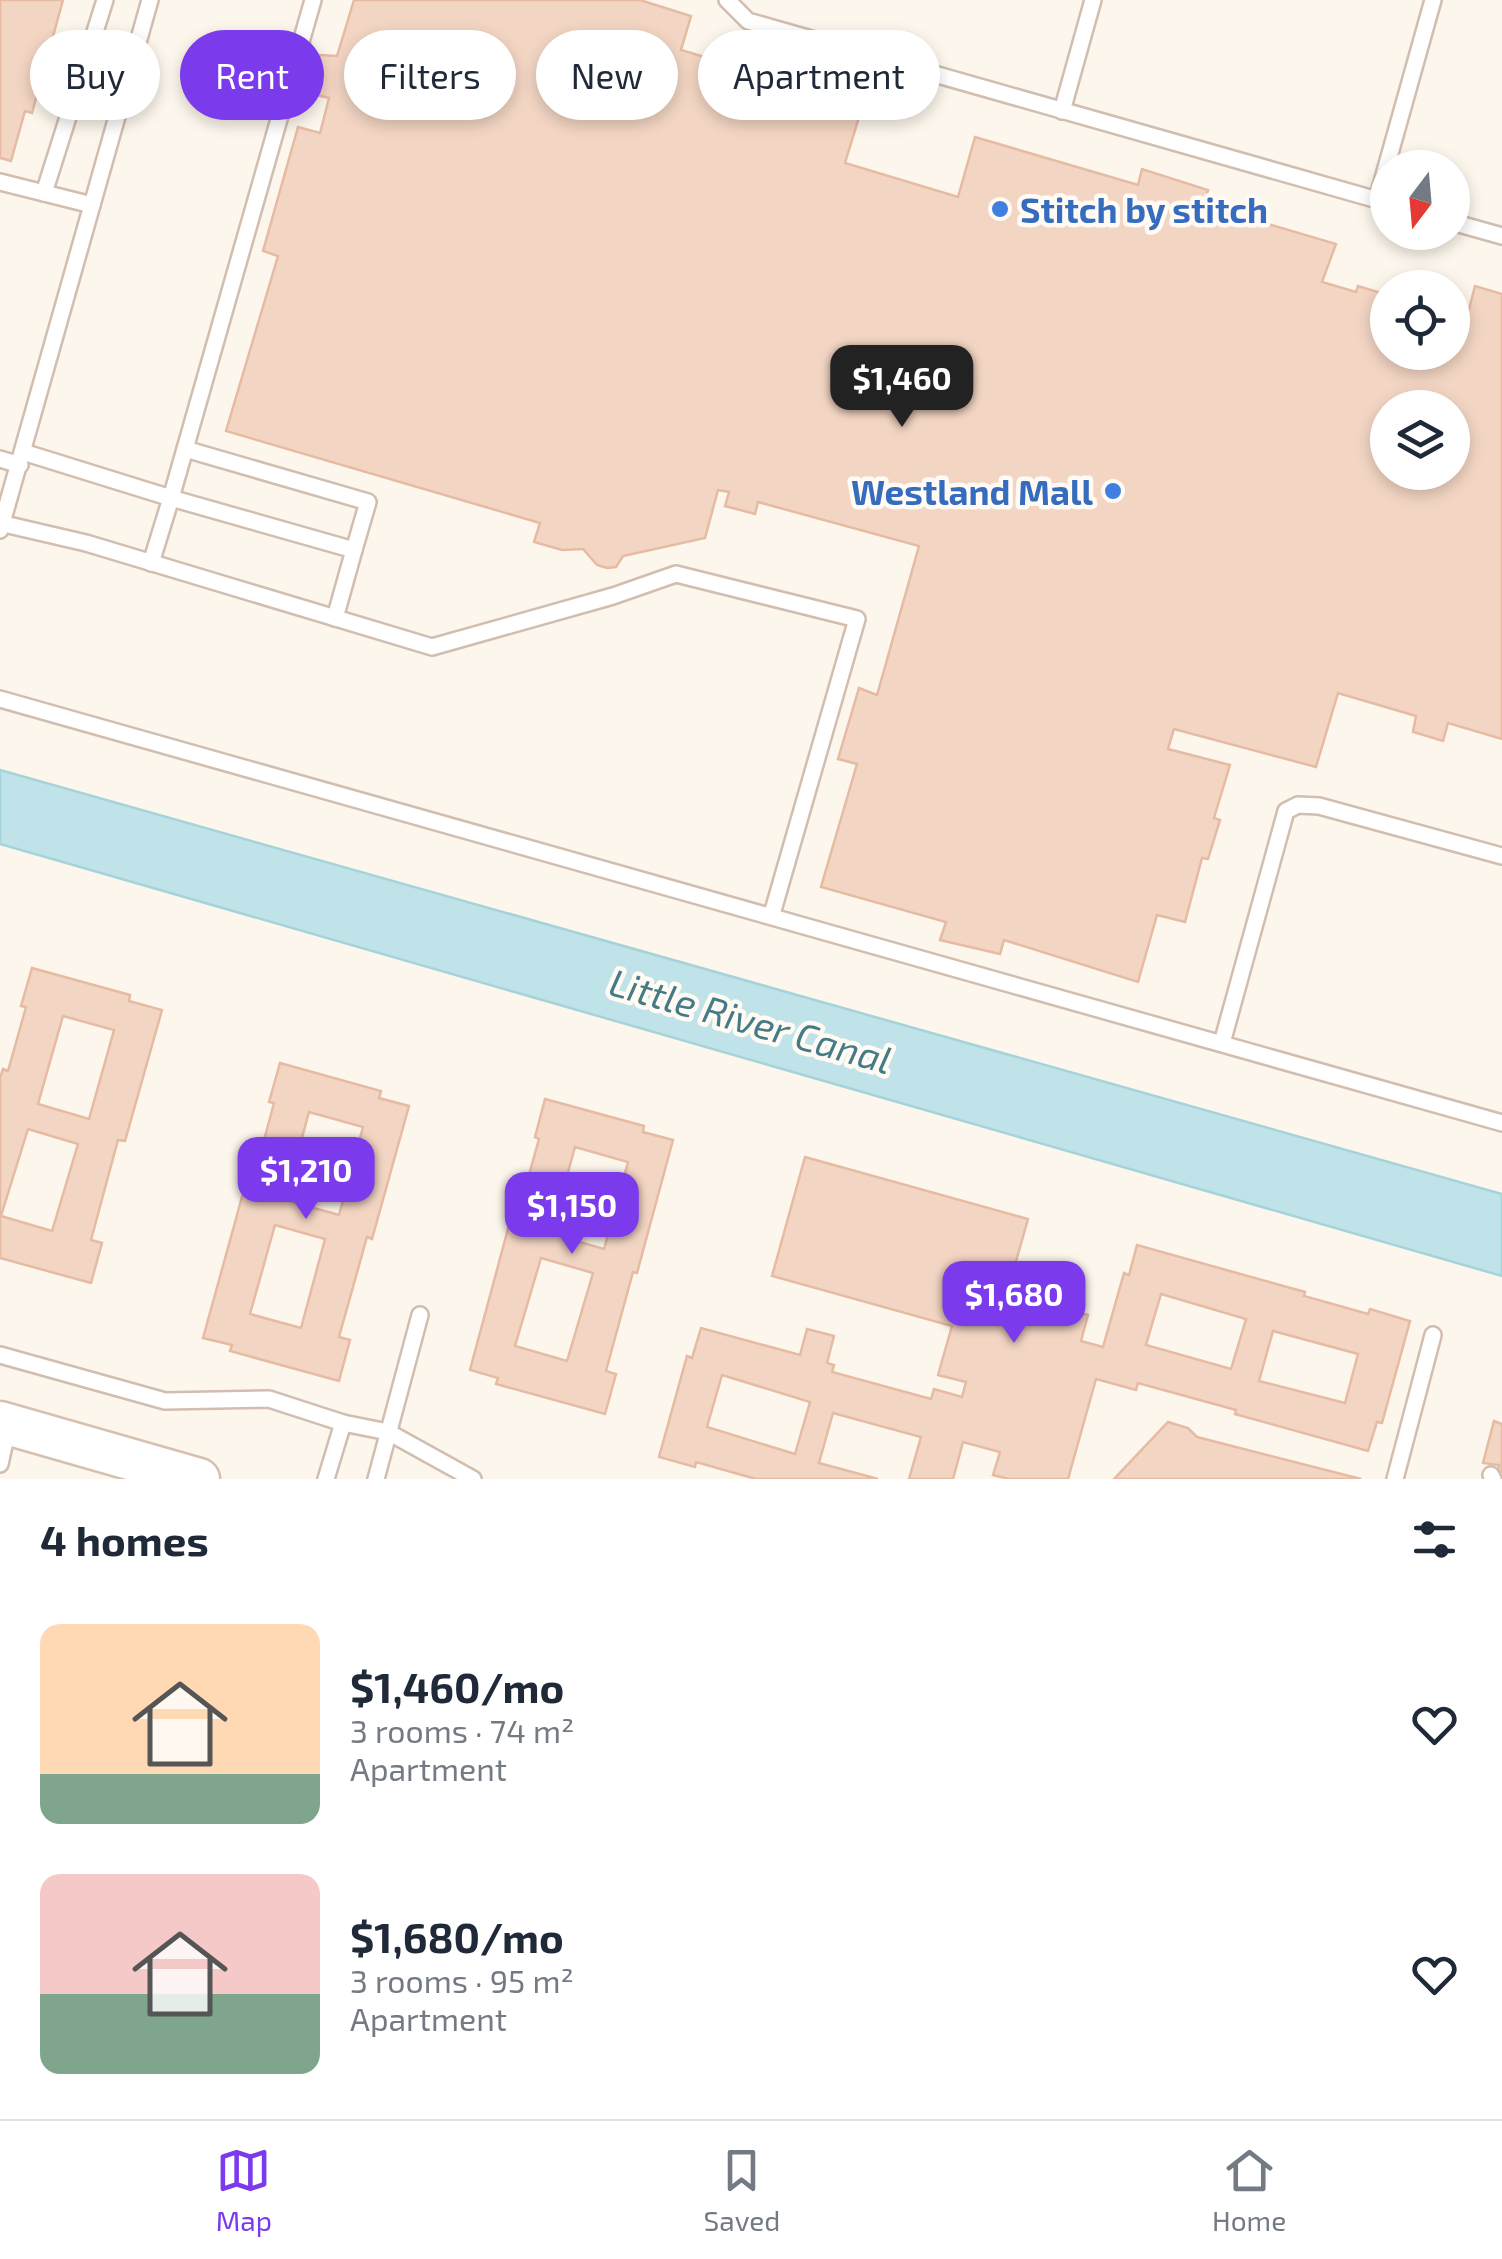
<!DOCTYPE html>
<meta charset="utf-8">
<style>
:root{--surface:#fff;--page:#f6f6f7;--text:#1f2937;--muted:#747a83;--line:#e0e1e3;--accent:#7c3aed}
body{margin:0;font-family:"Exo 2",sans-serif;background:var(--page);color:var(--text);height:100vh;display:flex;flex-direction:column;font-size:38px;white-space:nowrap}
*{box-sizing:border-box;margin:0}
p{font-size:32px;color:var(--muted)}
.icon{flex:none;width:55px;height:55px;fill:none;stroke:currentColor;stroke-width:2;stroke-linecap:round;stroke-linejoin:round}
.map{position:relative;height:1479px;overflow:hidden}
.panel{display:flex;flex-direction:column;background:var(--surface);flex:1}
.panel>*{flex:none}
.banner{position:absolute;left:30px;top:30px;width:1000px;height:90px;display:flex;gap:20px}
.needle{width:65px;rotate:196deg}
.controls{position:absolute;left:1370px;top:150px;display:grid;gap:20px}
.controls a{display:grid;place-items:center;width:100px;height:100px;border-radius:50%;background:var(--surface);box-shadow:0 5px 15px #0003;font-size:50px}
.price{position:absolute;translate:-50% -85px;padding:0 22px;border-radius:20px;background:var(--accent);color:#fff;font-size:32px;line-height:65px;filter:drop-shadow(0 2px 5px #0008)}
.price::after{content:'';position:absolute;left:50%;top:60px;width:30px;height:22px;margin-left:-15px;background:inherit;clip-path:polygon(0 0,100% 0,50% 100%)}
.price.active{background:#222;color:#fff}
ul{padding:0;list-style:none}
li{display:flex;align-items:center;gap:30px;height:250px;padding:0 40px}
li span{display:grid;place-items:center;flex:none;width:280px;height:200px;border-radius:20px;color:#555}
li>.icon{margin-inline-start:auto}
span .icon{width:120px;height:120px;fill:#fffc;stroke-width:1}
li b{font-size:42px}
h2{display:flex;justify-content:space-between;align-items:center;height:120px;padding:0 40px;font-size:42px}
.tag{padding:0 35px;border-radius:45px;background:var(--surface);box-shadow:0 5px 15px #0003;font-size:35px;line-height:90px}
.tag.active{background:var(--accent);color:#fff}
.tab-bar{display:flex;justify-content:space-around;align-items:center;height:140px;border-top:2px solid var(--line);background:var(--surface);font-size:28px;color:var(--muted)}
.tab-bar a{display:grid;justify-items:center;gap:5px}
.tab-bar .active{color:var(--accent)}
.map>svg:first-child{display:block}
.water{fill:#bfe3e8;stroke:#a5d3da;stroke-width:2.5}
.building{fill:#f3d5c3;stroke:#e6bba3;stroke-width:2.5;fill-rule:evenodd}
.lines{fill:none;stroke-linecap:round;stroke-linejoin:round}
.lane-casing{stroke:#d1beb0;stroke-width:20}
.secondary-casing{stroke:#d6c0b0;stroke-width:45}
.lane{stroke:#fff;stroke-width:15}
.secondary{stroke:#fff;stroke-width:40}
.shop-dot{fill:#3f7fe0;stroke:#fffaf3;stroke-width:4}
.labels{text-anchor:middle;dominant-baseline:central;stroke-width:9;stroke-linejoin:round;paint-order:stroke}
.shop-label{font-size:35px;font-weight:bold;fill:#366cbe;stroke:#fffaf3;text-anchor:start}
.water-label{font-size:38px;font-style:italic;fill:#437c86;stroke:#fffaf3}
</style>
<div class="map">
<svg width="1502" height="1479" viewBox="0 0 1502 1479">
<rect width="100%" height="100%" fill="#fdf6ec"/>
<path class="water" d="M0,770l1502,424v82l-1502,-432z"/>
<g class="building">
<path d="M0,0h63l-31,113 -7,-2 -14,50 -11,-3z"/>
<path d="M354,0h286l51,16 -10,34 182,54 -18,59 113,34 17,-60 163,48 4,-16 66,21 -4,15 132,39 -14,38 34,10 2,-6 30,9 -6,26 6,2v29h64v-39l15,4 8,-31 27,8v445l-54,-16 -5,18 -30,-9 3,-16 -78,-23 -22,74 -142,-38 -6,20 62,16 -16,53 6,2 -12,39 -6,-1 -17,64 -28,-7 -19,67 -134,-42 -4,14 -60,-14 6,-18 -125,-35 36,-123 -19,-5 21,-71 18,7 42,-149 -161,-44 -3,12 -30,-8 4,-14 -11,-2 -13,48 -82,18 -7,11 -9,1 -10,-3 -14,-16 -21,1 -28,-8 6,-19 -314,-92 52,-175 -15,-5 35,-124 22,6 9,-35 -21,-5 12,-38 17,1zM1388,408h64v64h-64z"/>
<path d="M32,968l98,27 -1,6 33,9 -37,131 -7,-1 -27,100 11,3 -11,40 -91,-25v-180l3,-9 5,2 18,-64 -5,-1zM63,1016l51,14 -25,89 -51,-15zM28,1129l50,15 -26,87 -51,-15z"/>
<path d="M280,1063l101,28 -2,7 30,8 -37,133 -5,-2 -28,100 11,3 -11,41 -109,-30 2,-6 -29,-7 47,-170 6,2 18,-67 -5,-1zM309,1112l54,15 -24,88 -54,-15zM275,1225l50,14 -24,89 -51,-14z"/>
<path d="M545,1099l99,27 -1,6 30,8 -36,133 -4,-1 -27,99 10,3 -11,40 -109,-30 2,-6 -28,-8 46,-171 6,1 17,-61 -4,-2zM575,1147l53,15 -24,87 -53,-15zM541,1258l52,15 -26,88 -52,-15z"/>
<path d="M805,1157l223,62 -21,74 81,22 -7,26 22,6 21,-74 5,2 8,-30 168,47 -1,4 64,18 2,-5 40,12 -28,102 -5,-1 -9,29 -133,-37 1,-4 -98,-27 -2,7 -40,-11 -28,100h-59l-16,-4 7,-23 -37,-10 -10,37h-44l12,-42 -88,-24 -14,50 59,16h-122l-60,-17 -1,5 -36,-10 28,-101 5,2 9,-30 99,27 7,-26 27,7 -7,27 7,2 -2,7 99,27 3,-10 28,8 4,-15 -28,-7 14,-49 -180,-50zM1161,1294l85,25 -15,50 -85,-24zM1273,1331l85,23 -13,49 -86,-22zM722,1375l88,27 -15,52 -88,-27z"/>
<path d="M1494,1421l8,3v48l-4,-1 1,-6 -16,-2z"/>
<path d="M1168,1422l20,6 9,9 164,42h-247z"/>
</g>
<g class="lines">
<g class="lane-casing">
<g id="lane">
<path d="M313,0l-142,498 183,52 -19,68"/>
<path d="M727,0l21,21 640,182"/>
<path d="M1062,111l31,-111"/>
<path d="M0,182l92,23"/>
<path d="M44,193l61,-193"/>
<path d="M1377,200l56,-200"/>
<path d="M1452,222l50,14"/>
<path d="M185,449l183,53 -14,48"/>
<path d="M23,452l148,46 -20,65"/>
<path d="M0,459l20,6"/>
<path d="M0,523l86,20 346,104 181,-51 63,-22 181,45 -85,295"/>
<path d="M0,530l150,-530"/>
<path d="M0,699l1502,424"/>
<path d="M1222,1043l64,-232 12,-6 21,1 183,50"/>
<path d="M0,1355l165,46 104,-2 74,24 45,9 85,47"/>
<path d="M0,1464l8,-36"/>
<path d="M1491,1475l2,4"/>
<path d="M326,1479l17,-56"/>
<path d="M376,1479l44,-164"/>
<path d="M1395,1479l38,-144"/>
</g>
</g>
<g class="secondary-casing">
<path id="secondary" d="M0,1422l199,57"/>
</g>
<use href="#lane" class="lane"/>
<use href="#secondary" class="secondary"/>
</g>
<g class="shop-dot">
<circle cx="1000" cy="209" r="10"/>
<circle cx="1113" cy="491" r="10"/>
</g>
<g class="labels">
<g class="shop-label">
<text x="1020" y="209">Stitch by stitch</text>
<text x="1093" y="491" text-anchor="end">Westland Mall</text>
</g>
<g class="water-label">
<text transform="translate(751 1020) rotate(16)">Little River Canal</text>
</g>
</g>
</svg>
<div class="controls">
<a><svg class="needle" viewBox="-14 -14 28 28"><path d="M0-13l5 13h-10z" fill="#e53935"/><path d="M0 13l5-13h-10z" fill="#747a83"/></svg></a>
<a><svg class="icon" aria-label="locate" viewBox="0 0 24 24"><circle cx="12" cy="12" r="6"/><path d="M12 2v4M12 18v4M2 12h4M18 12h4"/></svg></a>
<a><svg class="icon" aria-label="layers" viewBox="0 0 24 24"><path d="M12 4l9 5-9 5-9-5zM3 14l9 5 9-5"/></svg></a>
</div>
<b class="price active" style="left:902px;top:430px">$1,460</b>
<b class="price" style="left:306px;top:1222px">$1,210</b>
<b class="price" style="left:572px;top:1257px">$1,150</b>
<b class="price" style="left:1014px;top:1346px">$1,680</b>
<div class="banner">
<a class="tag">Buy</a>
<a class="tag active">Rent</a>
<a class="tag">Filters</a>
<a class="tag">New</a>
<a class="tag">Apartment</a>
</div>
</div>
<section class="panel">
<h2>4 homes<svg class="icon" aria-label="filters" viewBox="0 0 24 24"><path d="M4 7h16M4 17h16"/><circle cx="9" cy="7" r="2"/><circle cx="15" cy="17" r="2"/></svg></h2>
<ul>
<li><span style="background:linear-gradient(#ffd9b3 75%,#7fa58c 0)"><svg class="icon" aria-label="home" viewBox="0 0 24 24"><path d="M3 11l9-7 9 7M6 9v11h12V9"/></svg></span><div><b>$1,460/mo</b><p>3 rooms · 74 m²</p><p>Apartment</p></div><svg class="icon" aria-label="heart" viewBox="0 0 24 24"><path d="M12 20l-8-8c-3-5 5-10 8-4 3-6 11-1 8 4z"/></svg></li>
<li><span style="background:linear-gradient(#f6c9c9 60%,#7fa58c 0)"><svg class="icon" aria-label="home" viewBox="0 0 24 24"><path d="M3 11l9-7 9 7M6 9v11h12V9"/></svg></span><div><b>$1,680/mo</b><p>3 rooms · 95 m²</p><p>Apartment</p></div><svg class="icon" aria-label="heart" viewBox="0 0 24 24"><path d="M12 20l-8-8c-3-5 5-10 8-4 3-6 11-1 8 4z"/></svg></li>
</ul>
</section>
<nav class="tab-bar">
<a class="active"><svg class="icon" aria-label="map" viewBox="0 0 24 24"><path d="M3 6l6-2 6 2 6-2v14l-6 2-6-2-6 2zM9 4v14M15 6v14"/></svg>Map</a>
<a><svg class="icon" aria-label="saved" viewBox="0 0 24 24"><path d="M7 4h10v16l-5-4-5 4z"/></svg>Saved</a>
<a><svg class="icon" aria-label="home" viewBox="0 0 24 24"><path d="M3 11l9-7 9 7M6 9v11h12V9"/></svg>Home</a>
</nav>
